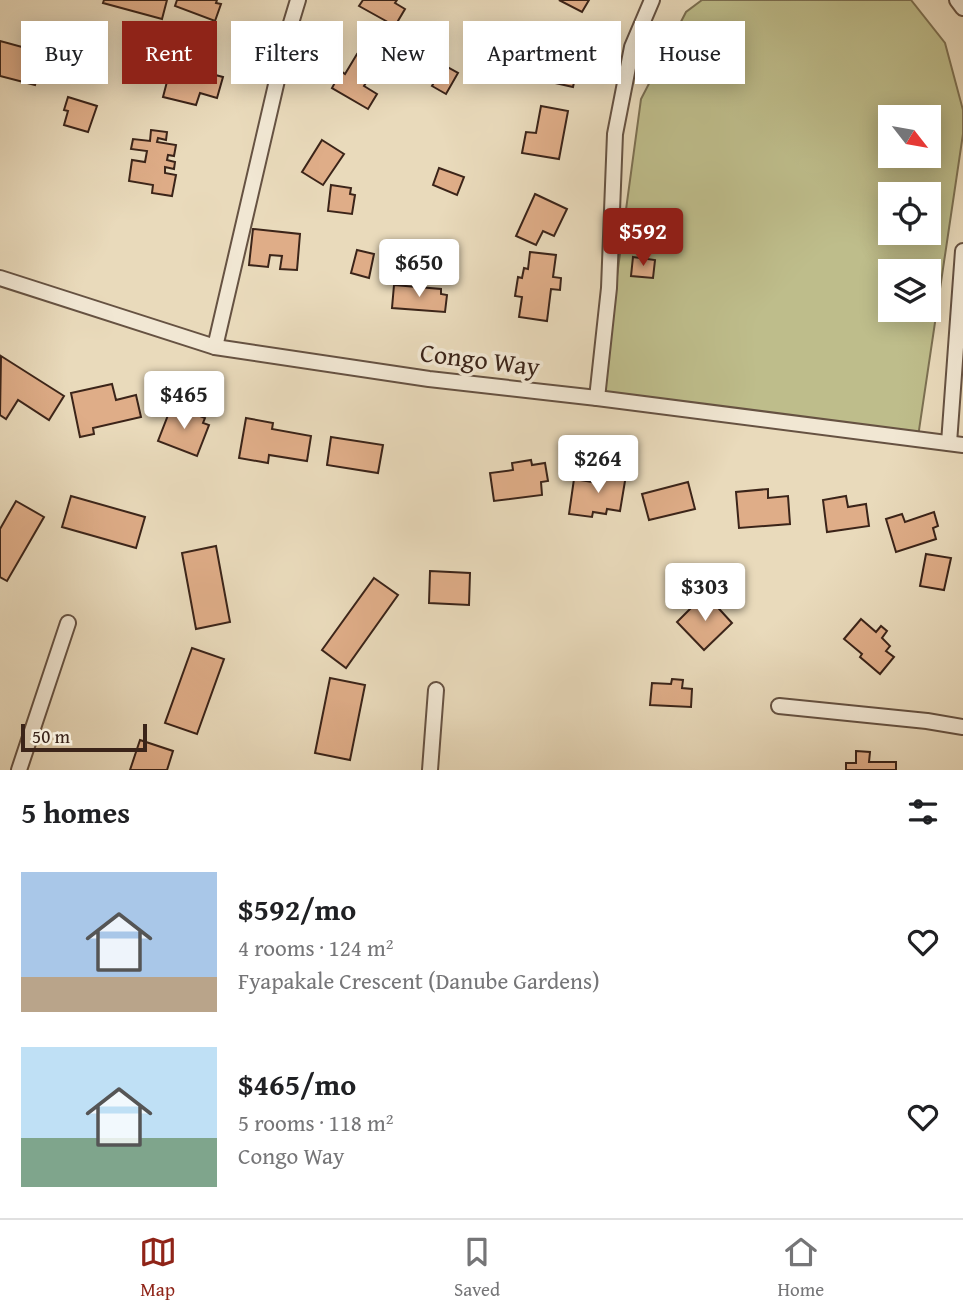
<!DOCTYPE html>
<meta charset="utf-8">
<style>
:root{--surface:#fff;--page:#f2f2f2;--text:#202124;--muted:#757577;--line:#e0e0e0;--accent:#8f2418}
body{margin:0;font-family:"Gentium Book Plus",serif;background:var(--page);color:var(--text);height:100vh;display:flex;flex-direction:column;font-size:26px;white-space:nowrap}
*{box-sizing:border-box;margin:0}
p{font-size:23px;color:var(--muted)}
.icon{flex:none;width:38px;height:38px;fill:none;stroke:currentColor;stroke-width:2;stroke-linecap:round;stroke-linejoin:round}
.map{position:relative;height:770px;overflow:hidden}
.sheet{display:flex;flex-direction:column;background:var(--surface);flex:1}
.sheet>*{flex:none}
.guide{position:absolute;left:21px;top:21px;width:922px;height:63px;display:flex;gap:14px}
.needle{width:46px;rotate:121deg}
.controls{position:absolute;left:878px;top:105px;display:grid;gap:14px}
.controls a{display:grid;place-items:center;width:63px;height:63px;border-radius:0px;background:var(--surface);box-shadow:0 4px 18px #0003;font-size:35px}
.scale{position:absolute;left:21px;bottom:18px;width:126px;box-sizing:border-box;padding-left:7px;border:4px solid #3b2419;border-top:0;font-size:19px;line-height:24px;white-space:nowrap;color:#3b2419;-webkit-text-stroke:5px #f1e7d3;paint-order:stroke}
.price{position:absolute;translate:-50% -60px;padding:0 16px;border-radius:7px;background:#fff;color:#222;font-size:23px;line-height:46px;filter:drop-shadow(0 2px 4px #0008)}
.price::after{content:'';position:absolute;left:50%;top:42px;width:21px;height:16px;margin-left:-10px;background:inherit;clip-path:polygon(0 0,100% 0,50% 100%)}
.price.on{background:var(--accent);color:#fff}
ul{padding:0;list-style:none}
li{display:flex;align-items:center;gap:21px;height:175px;padding:0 21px}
li span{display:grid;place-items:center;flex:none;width:196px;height:140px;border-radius:0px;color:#555}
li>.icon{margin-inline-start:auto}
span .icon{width:84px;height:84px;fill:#fffc;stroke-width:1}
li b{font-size:30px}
h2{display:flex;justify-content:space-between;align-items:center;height:84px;padding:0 21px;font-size:30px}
.pill{padding:0 24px;border-radius:0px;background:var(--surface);box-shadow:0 4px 18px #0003;font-size:24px;line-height:63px}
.pill.on{background:var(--accent);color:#fff}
.tabs{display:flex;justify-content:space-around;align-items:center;height:98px;border-top:2px solid var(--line);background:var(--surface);font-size:19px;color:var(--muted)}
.tabs a{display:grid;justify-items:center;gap:4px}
.tabs .on{color:var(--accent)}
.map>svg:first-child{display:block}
.green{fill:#bebd8b;stroke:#7c7052;stroke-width:2;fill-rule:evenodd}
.building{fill:#dfad88;stroke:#3b2419;stroke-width:2}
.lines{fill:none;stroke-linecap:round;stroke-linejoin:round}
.minor-casing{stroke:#665242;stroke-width:18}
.minor{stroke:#f1e7d3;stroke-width:14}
.labels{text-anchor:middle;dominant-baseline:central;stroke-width:7;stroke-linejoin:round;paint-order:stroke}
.street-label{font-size:26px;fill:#3b2419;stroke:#f1e7d3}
</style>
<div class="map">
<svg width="963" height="770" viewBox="0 0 963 770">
<rect width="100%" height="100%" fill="#e9dabb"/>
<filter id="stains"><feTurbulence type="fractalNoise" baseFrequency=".00286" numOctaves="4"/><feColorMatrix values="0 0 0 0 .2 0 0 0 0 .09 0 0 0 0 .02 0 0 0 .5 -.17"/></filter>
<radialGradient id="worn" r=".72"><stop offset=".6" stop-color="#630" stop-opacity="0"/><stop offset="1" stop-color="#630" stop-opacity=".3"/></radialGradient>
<path class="green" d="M702,0h209l34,43 18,67v24l-45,303 -317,-43 40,-295 45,-87zM891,117h38v39h-38zM891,194h38v39h-38zM891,271h38v39h-38z"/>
<g class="building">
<path d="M104,0h63l-5,19 -59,-16z"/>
<path d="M177,0h40l-1,3 5,1 -6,17 -40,-15z"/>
<path d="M363,0h34l-2,3 10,6 -10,17 -36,-20z"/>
<path d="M559,0h30l-7,12z"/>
<path d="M552,35l24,6 -5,23 7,1 -5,22 -40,-9 5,-18 8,3z"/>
<path d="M0,41l44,12 -9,32 -35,-9z"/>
<path d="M176,43l33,8 -5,21 19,5 -6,21 -17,-5 -4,12 -33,-8 6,-23 -5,-2 7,-24 3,1z"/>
<path d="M357,54l20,11 -13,21 13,8 -9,15 -36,-21 9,-17 4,3z"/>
<path d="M433,59l25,14 -12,21 -14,-8 4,-7 -11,-6z"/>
<path d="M68,97l29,9 -9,26 -24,-7 4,-14 -4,-1z"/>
<path d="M541,106l27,5 -9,48 -37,-6 4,-21 10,1z"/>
<path d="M151,130l16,2 -1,8 -8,-2 -1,4 19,3 -2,11 -6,-1 -1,5 8,2 -1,7 -9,-2v6l11,2 -4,21 -20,-3 1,-8 -24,-4 3,-21 13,2 2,-11 -16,-2 2,-10 17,2z"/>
<path d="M322,140l22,14 -21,31 -21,-13z"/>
<path d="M439,168l25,9 -7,18 -24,-10z"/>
<path d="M331,185l20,3 -1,6 5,1 -3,19 -24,-3z"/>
<path d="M535,194l32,15 -13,27 -11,-5 -7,14 -20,-9z"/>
<path d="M253,229l47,5 -3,36 -17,-1 2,-13 -12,-1 -2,12 -19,-2z"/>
<path d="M416,240l23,2v7l13,1 -3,34 -18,-2 1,-4 -29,-2 3,-28h10z"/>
<path d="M357,250l17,4 -5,24 -18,-5z"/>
<path d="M530,252l26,3 -3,22 8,1 -1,12 -9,-1 -4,32 -28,-4 3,-20 -7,-1 3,-19 4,1 2,-10 4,1z"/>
<path d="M633,257l22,3 -2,18 -22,-2z"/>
<path d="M394,285l47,4v5l6,1 -2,17 -53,-4z"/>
<path d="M1,356l63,40 -15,24 -31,-20 -12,19 -6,-4z"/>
<path d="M112,384l4,16 20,-5 5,22 -48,11 1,6 -14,3 -9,-44z"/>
<path d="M180,408l25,10 -2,5 6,2 -12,31 -39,-15 12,-31 8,3z"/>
<path d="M246,418l27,5 -1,6 39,7 -4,25 -38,-6 -1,8 -29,-5z"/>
<path d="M331,437l52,8 -5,28 -51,-8z"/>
<path d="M531,460l1,5 13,-2 3,18 -7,1 1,13 -48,6 -4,-28 23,-3 -1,-7z"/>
<path d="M607,472l19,3 -6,36 -13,-2 -1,5 -13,-2 -1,5 -23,-3 5,-35 19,3 1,-6 12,2z"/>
<path d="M688,482l7,27 -46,11 -7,-26z"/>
<path d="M768,489v9l20,-2 2,28 -51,4 -3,-36z"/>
<path d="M71,496l74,21 -9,31 -74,-21z"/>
<path d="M846,496l2,11 18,-3 3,22 -42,6 -4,-32z"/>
<path d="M16,501l28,16 -37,64 -7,-4v-48z"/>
<path d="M934,512l4,14 -5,2 3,11 -40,13 -10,-33 16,-5 3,8z"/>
<path d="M216,546l14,76 -34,7 -14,-76z"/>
<path d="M926,554l25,4 -7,32 -24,-4z"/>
<path d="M430,571l40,2 -1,32 -40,-2z"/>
<path d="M374,578l24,17 -52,73 -24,-18z"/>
<path d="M699,600l6,6 6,-6 21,23 -28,27 -27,-28z"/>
<path d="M861,619l15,13 5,-6 6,5 -5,7 8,8 -4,5 8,6 -14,17 -20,-17 2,-3 -18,-15z"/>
<path d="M192,648l32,11 -27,75 -32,-11z"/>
<path d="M330,678l35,7 -15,75 -35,-7z"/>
<path d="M672,679l11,1 -1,8 10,1 -1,18 -41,-2 2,-22 19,1z"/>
<path d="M140,740l33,11 -6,19h-37z"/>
<path d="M856,751l14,1 -1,10h27v8h-50v-7h10z"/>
</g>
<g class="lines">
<g class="minor-casing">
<g id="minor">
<path d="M957,0l6,8"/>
<path d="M0,278l215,69 214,32 168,19 366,47"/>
<path d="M215,347l73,-314 10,-33"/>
<path d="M597,398l12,-110 6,-154 17,-87 20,-47"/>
<path d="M949,443l14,-192"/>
<path d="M779,706l148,15 36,6"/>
<path d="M19,770l49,-147"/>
<path d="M430,770l6,-80"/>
</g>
</g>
<use href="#minor" class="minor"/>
</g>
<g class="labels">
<g class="street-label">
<text transform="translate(480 359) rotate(7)">Congo Way</text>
</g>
</g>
<rect width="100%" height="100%" filter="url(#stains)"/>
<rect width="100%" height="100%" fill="url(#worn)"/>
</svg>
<div class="controls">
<a><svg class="needle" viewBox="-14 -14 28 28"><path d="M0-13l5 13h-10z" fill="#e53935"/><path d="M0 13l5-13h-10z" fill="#757577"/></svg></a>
<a><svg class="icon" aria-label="locate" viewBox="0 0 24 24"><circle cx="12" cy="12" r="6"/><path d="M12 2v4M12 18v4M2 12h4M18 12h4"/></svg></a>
<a><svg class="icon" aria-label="layers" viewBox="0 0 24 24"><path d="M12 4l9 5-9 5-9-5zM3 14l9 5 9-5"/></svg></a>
</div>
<div class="scale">50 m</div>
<b class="price on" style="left:643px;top:268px">$592</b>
<b class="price" style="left:419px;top:299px">$650</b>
<b class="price" style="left:184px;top:431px">$465</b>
<b class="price" style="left:598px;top:495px">$264</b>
<b class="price" style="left:705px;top:623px">$303</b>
<div class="guide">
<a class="pill">Buy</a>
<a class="pill on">Rent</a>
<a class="pill">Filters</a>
<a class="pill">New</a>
<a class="pill">Apartment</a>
<a class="pill">House</a>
</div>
</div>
<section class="sheet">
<h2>5 homes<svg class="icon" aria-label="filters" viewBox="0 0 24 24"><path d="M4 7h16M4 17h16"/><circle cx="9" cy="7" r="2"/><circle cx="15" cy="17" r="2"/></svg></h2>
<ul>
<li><span style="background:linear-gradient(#a9c7e8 75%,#b9a48a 0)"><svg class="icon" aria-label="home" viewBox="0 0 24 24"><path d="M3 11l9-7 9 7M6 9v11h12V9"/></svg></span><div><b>$592/mo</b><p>4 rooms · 124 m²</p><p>Fyapakale Crescent (Danube Gardens)</p></div><svg class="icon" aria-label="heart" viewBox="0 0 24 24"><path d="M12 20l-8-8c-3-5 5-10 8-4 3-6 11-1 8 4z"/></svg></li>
<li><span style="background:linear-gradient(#bfe0f5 65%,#7fa58c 0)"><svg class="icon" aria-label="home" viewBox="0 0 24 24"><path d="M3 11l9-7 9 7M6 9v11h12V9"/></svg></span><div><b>$465/mo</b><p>5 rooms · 118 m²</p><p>Congo Way</p></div><svg class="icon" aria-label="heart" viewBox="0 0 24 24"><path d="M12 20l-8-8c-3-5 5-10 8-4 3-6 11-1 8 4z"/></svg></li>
</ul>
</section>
<nav class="tabs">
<a class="on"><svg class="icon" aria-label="map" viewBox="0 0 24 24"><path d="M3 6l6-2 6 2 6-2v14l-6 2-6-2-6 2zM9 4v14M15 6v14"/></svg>Map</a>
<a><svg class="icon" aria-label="saved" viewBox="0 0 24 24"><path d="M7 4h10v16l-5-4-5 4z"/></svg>Saved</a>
<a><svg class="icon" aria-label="home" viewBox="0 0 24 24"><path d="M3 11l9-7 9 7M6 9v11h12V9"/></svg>Home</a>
</nav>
